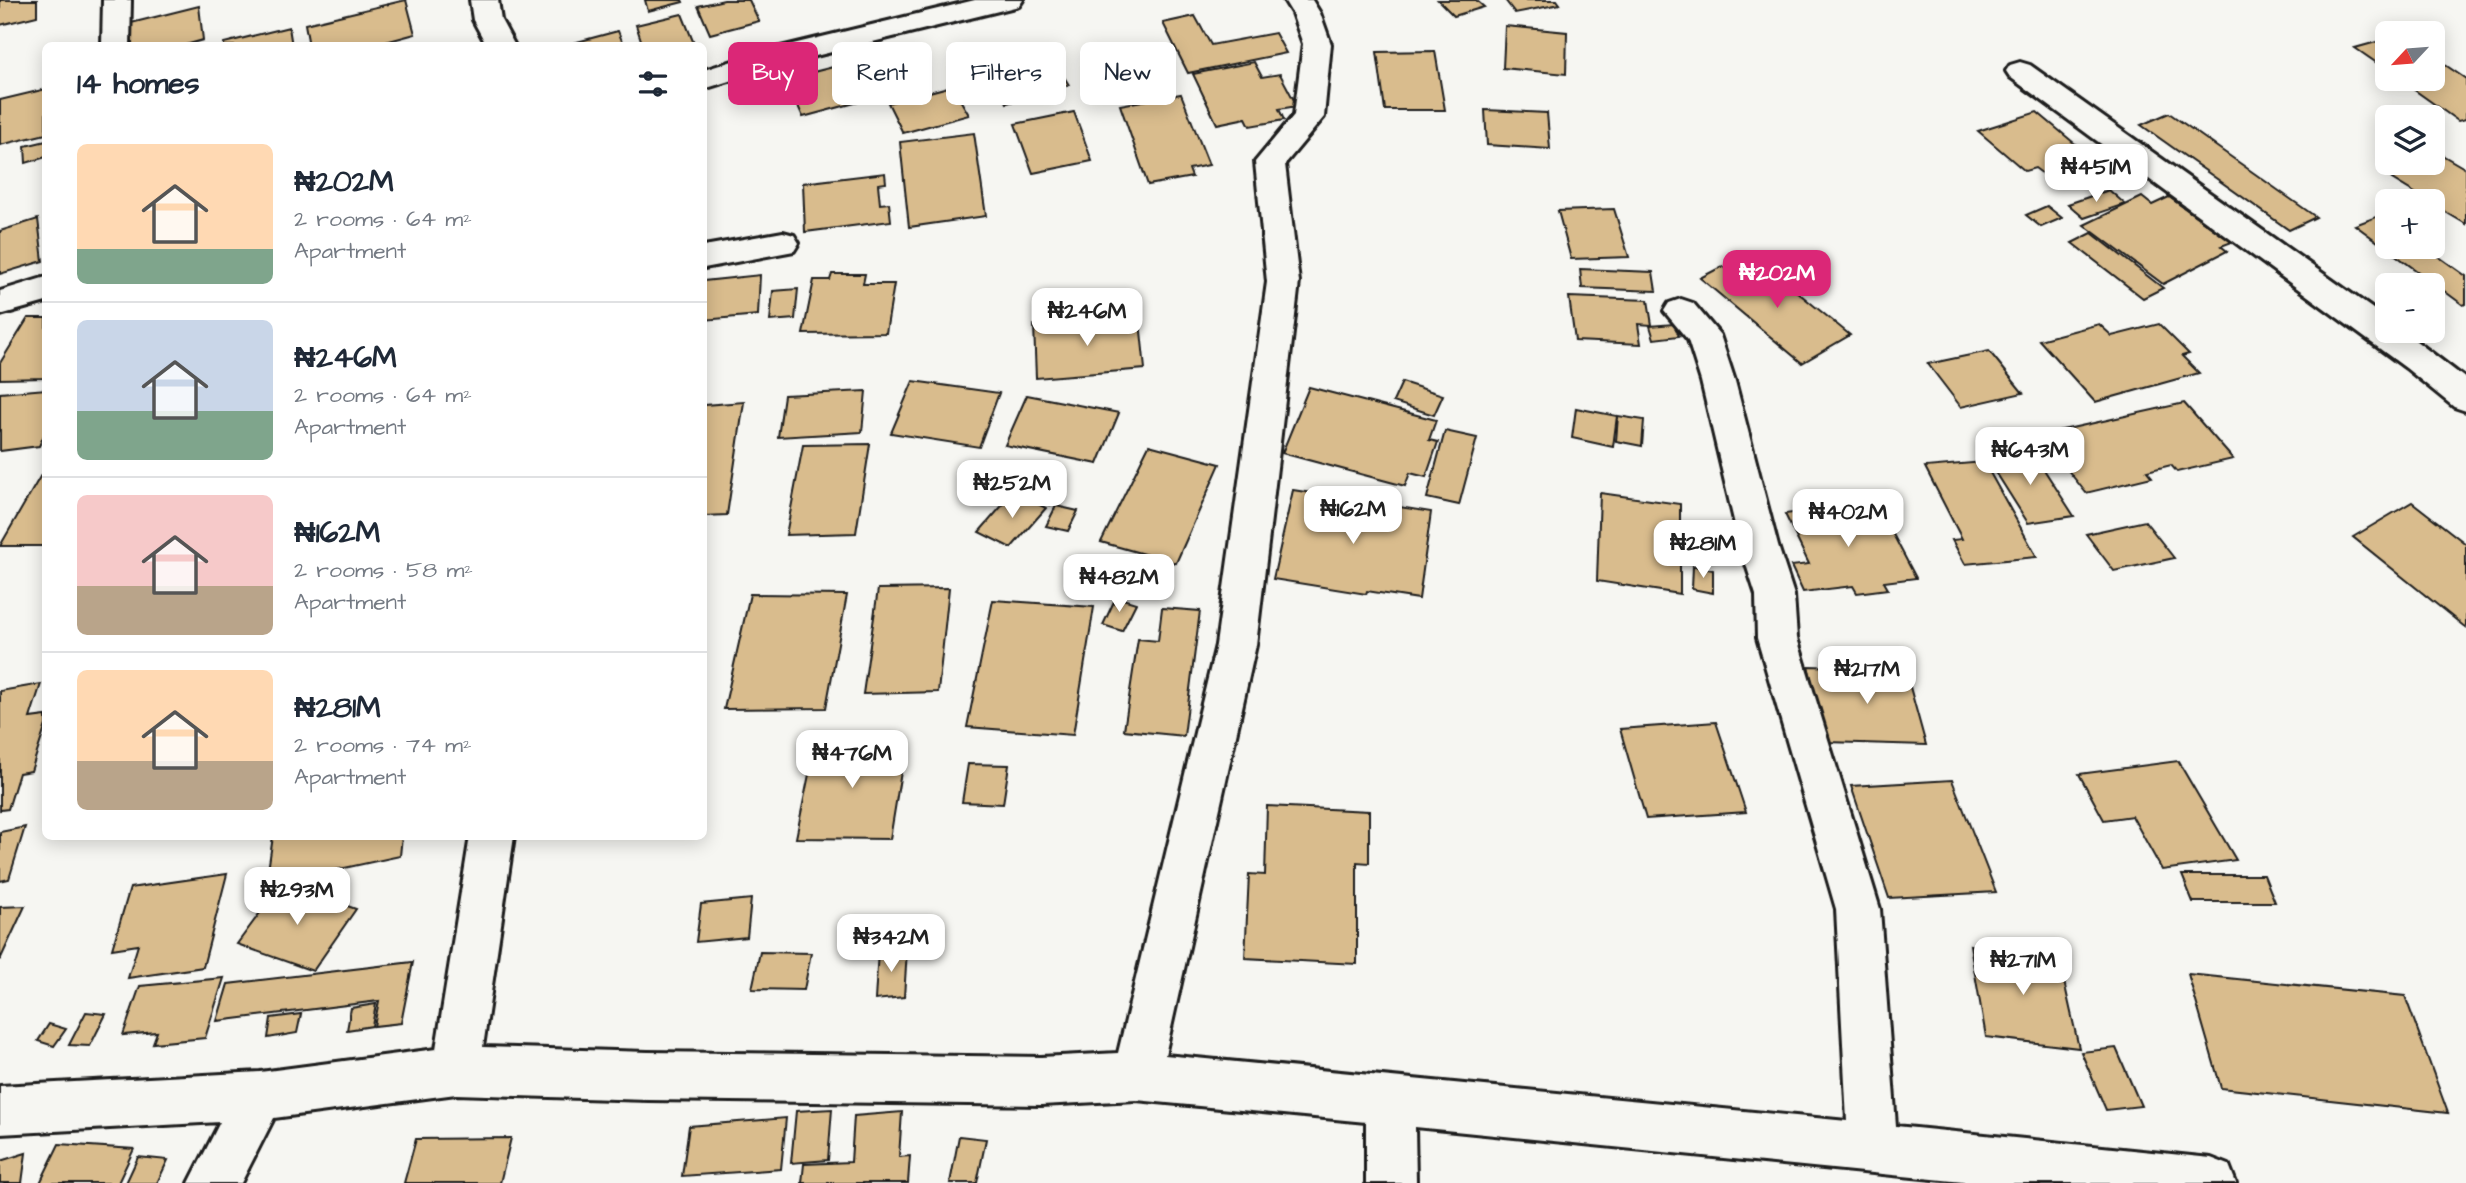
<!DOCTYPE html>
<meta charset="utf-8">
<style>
:root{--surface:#fff;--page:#f6f6f7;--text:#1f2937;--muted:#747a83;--line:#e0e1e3;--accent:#db2777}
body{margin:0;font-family:"Architects Daughter",sans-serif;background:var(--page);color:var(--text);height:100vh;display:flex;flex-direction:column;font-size:26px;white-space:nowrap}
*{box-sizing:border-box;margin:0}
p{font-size:23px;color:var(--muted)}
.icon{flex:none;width:38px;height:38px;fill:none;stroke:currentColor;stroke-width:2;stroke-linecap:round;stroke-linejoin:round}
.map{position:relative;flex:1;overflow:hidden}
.side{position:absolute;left:42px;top:42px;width:665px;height:798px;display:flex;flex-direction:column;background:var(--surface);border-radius:10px;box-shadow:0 4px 18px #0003}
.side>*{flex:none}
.banner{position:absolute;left:728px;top:42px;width:665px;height:63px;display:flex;gap:14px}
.needle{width:46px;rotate:244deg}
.buttons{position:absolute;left:2375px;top:21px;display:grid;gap:14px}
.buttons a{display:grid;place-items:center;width:70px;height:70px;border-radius:10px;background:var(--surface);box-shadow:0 4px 18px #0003;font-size:35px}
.price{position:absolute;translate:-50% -60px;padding:0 16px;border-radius:14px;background:#fff;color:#222;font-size:23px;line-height:46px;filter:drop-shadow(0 2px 4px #0008)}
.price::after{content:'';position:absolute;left:50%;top:42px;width:21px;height:16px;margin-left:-10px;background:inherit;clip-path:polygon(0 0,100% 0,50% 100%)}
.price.selected{background:var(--accent);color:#fff}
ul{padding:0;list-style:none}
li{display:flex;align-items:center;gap:21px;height:175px;padding:0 35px}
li+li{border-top:2px solid var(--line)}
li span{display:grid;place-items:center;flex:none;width:196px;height:140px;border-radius:10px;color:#555}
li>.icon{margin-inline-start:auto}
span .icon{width:84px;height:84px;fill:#fffc;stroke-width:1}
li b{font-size:30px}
h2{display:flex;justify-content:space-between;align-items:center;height:84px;padding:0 35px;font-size:30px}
.tag{padding:0 24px;border-radius:10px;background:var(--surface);box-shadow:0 4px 18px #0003;font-size:24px;line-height:63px}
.tag.selected{background:var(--accent);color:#fff}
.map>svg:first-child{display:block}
.building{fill:#d9bc8d;stroke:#1c1c1c;stroke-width:2}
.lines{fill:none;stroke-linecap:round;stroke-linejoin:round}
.minor-casing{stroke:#1c1c1c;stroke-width:6}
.minor{fill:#f6f6f2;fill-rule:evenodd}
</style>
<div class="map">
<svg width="2466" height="1183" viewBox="0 0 2466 1183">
<rect width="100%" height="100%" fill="#f6f6f2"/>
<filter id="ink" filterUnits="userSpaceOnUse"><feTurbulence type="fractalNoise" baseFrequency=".0143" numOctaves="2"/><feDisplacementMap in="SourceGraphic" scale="14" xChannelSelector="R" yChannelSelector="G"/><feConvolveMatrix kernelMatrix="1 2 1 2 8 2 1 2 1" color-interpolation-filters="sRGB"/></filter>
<g filter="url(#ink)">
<g class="building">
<path d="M0,0h37v16l-37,9z"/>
<path d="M406,0l9,34 -44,12h-62l-4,-22z"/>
<path d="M645,0h37l1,2 -35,9z"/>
<path d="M724,0h25l10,21 -49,13 -12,-28z"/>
<path d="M1438,0h38l8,7 -30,9z"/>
<path d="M1505,0h52l3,4 -45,9z"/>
<path d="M199,6l4,34 -21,6h-53l-2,-22z"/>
<path d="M682,14l13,32h-52l-7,-21z"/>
<path d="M1195,16l16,29 64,-12 11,20 -98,20 -25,-50z"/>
<path d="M1505,26l62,6 -1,42 -63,-6z"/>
<path d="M289,27l3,19h-68v-3z"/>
<path d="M618,31l6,15h-62z"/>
<path d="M2387,39v31l-32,-22z"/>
<path d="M1138,45l9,15 -44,11 -9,-15z"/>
<path d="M1435,51l10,59h-60l-8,-58z"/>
<path d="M2432,56l34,23v40l-8,2 -59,-42h33z"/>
<path d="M1054,61l15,24 -62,18 -14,-24z"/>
<path d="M1254,62l8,15 18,-3 17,32 -18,3 5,11 -34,6 -4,-8 -29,6 -24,-50z"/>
<path d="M845,64l17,37 -59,16 -17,-38z"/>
<path d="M1128,74l12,15 -22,7 -7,-9 -5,2 -5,-7z"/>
<path d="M952,86l17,29 -66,18 -15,-30z"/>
<path d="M46,89v45l-46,11v-45z"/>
<path d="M1181,94l28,71 -20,4 3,8 -44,8 -28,-80z"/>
<path d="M1485,110l62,3 3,36 -63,-4z"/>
<path d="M1074,112l18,49 -59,12 -18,-49z"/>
<path d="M2037,112l49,41 -28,9 7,5 -22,7 -8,-6 -10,3 -47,-40z"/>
<path d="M2169,113l147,104 -27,13 -148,-105z"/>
<path d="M974,133l12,83 -77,11 -9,-85z"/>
<path d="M46,141v16l-20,6 -1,-17z"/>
<path d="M2437,152l29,17v55l-34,-20v-3h-4l-36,-22 27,-16h13v-8z"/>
<path d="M885,173l1,10 -8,1 2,20 9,-1 2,18 -86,11 -2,-49z"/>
<path d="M2109,190l16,14 -41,14 -16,-14z"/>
<path d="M2142,197l10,8 17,-8 63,45 -11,4 6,5 -64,33 -79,-59z"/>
<path d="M2047,206l15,12 -21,9 -15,-12z"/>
<path d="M1614,209l15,48 -58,2 -13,-48z"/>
<path d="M2381,215l6,4v28h38l41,29v28l-3,1 -108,-80z"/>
<path d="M38,219l5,42 -43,13v-43z"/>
<path d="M2092,233l71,55 -20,10 -71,-55z"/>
<path d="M1758,260l92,75 -48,28 -102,-85 23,-12 10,8z"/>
<path d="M1580,269l73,3 3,19 -74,-3z"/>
<path d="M832,274h33l-2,10h31l-8,49 -83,1 11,-54h16z"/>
<path d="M760,275l-2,40 -54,5v-39z"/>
<path d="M798,289l-3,30 -25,2 3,-30z"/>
<path d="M1569,297l79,3 4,25 -14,-1 3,20 -66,-3z"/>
<path d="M28,318h18v60l-46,1v-16z"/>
<path d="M1109,319v6l31,-3 5,47 -109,9 -2,-53z"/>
<path d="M1674,324l5,12 -25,3 -4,-13z"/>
<path d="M2099,324l13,12 47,-12 30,30 -7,2 17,17 -104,29 -56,-62z"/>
<path d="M1989,351l34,42 -62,14 -33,-43z"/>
<path d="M913,381l86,12 -20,54 -88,-14z"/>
<path d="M1402,382l41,13 -9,20 -41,-13z"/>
<path d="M1309,387l127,33 -7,20 9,2 -12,35 -16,-4 -5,13 -123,-33z"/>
<path d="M46,389v42l-7,15 -39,5v-58z"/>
<path d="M866,391l-4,41 -84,5 6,-42z"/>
<path d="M1027,395l92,18 -21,51 -93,-19z"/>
<path d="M744,402l-17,113 -23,1v-111z"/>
<path d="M2184,403l49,56 -56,13 -6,-7 -24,6 5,6 -66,16 -46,-58z"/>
<path d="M1576,408l41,8 -4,31 -41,-9z"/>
<path d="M1618,416l26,4 -2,26 -26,-5z"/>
<path d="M1445,431l32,7 -18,67 -32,-7z"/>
<path d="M870,444l-14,89 -70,2 17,-90z"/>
<path d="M1149,445l71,19 -44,99 -75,-21z"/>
<path d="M2032,451l42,65 -46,7 -41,-65z"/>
<path d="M1984,462l53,95 -72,7 -13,-24 10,-1 -37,-72z"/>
<path d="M1037,472l29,13 -16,20 -29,-13z"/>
<path d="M41,475h5v71h-46z"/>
<path d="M1293,490l138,22 -12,87 -52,-8 -1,3 -93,-15z"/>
<path d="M1014,492l32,16 -35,40 -32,-16z"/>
<path d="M1600,493l80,11v90l-83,-13z"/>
<path d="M1876,502l40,76 -32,4 4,7 -31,4 -4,-7 -50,6 -12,-26 18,-2 -24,-50z"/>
<path d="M2412,502l54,42v84l-113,-91z"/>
<path d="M1056,506l22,5 -10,20 -22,-5z"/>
<path d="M2145,521l29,37 -60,13 -28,-37z"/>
<path d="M1693,566l20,4v23l-21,-4z"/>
<path d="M949,588l-11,104 -75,2 15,-105z"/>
<path d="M750,594l97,1 -21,113 -102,1z"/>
<path d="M1116,597l20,6 -14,28 -19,-6z"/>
<path d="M993,600l101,7 -21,128 -106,-8z"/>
<path d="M1162,608l38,3 -16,125 -60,-6 14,-91 20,2z"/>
<path d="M1808,666l97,3 21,76 -99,-3z"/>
<path d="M41,684l-11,34 16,-2v9l-15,46 -12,2 -11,36 -8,1v-119z"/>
<path d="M1716,722l30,90 -100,7 -26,-90z"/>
<path d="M816,740l90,1 -16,98 -94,-1z"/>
<path d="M2178,761l58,99 -74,10 -30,-54 -28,4 -25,-46z"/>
<path d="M968,764l41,1 -6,39 -41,-2z"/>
<path d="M1952,780l44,112 -107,6 -38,-112z"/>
<path d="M1267,806l102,5v52l-12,-1v102l-112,-6 4,-84 16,1z"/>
<path d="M25,827l-16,52 -9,2v-49z"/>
<path d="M273,836h129l-2,20 -134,29z"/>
<path d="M227,874l-24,93 -75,11 10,-33 -26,4 18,-61z"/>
<path d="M2182,875h82l11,27h-82z"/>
<path d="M282,883l74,26 -43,62 -76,-27z"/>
<path d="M751,899l-4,38 -51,5 5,-38z"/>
<path d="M25,906l-25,54v-53z"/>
<path d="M1970,945l88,10 21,93 -93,-11z"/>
<path d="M907,950l-3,47 -29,3 3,-49z"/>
<path d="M760,952l51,1 -7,37 -52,-1z"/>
<path d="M413,962l-12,61 -27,3 5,-25 -162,20 11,-37z"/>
<path d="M2188,974l217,22 43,117 -227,-25z"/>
<path d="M224,978l-19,60 -52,5 4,-11 -34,3 17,-49z"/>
<path d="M376,1004l-4,22 -25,4 4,-22z"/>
<path d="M86,1012l20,2 -16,32 -21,-1z"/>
<path d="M301,1014l-4,19 -29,5 3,-20z"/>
<path d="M49,1024l17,5 -12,17 -16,-5z"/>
<path d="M2116,1048l25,58 -35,4 -25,-58z"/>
<path d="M832,1109l-4,51 -37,3 5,-52z"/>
<path d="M902,1112l-3,45 11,-1 -2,27h-106l2,-19 47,-2 3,-46z"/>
<path d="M786,1118l-5,51 -99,7 7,-50z"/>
<path d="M959,1136l27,3 -9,44h-27z"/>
<path d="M511,1138l-11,45h-96l12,-44z"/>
<path d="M59,1144l75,5 -16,34h-78z"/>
<path d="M26,1153l-4,30h-22v-22z"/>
<path d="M138,1157l30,3 -11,23h-31z"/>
</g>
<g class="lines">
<g class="minor-casing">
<g id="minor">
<path d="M103,0h28l-1,46h-28z"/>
<path d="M470,0h28l3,20 14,26h-28l-14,-26z"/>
<path d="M975,0h48l-4,6 -236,58 -79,25v-19l60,-19z"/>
<path d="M1284,0h28l8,13 11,31 -7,73 -39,47 14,118 -43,363 -91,410 682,66 -11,-212 -79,-271 -1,-43 -16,-49 -39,-165 -13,-41 -24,-29 5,-8 12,-4 12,4 27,32 15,46 43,165 16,49 3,43 83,271 16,217 315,32 18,7 7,18h-263l-558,-56 1,56h-50v-61l-230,-22 -95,5 -393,-5 -192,-6 -182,24 -33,65h-52l31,-61 -220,12v-48l260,-14 176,-23 34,-213h44l-31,211 165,5 393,5 77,-4 98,-408 51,-363 -12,-120 39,-47 9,-71 -11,-31z"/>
<path d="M2020,62l10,3 357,254v12h16l63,48v32l-12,-4 -48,-39 -396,-291 -4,-6 4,-6z"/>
<path d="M783,232l11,3 5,8 -5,8 -90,17v-22z"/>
<path d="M46,277v25l-46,13v-24z"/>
</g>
</g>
<use href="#minor" class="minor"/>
</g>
</g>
</svg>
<div class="buttons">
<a><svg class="needle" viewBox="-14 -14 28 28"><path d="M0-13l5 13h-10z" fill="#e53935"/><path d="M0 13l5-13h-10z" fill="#747a83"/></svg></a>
<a><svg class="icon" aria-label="layers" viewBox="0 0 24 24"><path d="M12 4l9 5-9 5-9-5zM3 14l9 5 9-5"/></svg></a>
<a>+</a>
<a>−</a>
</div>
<b class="price" style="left:2096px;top:204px">₦451M</b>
<b class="price selected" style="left:1777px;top:310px">₦202M</b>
<b class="price" style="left:1087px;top:348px">₦246M</b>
<b class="price" style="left:2030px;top:487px">₦643M</b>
<b class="price" style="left:1012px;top:520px">₦252M</b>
<b class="price" style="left:1353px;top:546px">₦162M</b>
<b class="price" style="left:1848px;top:549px">₦402M</b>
<b class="price" style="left:1703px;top:580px">₦281M</b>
<b class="price" style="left:1119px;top:614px">₦482M</b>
<b class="price" style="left:1867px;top:706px">₦217M</b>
<b class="price" style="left:852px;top:790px">₦476M</b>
<b class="price" style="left:297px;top:927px">₦293M</b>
<b class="price" style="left:891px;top:974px">₦342M</b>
<b class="price" style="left:2023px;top:997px">₦271M</b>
<div class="banner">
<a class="tag selected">Buy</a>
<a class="tag">Rent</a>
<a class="tag">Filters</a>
<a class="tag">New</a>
</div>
<section class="side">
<h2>14 homes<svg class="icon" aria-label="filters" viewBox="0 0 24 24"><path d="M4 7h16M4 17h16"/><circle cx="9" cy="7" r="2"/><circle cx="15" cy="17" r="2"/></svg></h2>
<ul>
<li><span style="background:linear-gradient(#ffd9b3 75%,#7fa58c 0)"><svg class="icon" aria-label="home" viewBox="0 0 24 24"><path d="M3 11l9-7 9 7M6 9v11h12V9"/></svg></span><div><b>₦202M</b><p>2 rooms · 64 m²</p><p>Apartment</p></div></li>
<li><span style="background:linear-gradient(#c9d6e8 65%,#7fa58c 0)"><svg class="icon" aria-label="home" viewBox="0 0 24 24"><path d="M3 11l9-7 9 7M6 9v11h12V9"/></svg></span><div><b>₦246M</b><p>2 rooms · 64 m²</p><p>Apartment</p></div></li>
<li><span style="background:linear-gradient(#f6c9c9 65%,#b9a48a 0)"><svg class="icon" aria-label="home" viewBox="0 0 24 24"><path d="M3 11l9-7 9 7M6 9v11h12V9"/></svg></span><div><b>₦162M</b><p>2 rooms · 58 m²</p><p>Apartment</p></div></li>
<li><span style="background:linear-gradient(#ffd9b3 65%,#b9a48a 0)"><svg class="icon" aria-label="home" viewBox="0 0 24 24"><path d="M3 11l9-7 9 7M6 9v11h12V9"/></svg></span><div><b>₦281M</b><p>2 rooms · 74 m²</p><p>Apartment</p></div></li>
</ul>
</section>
</div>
